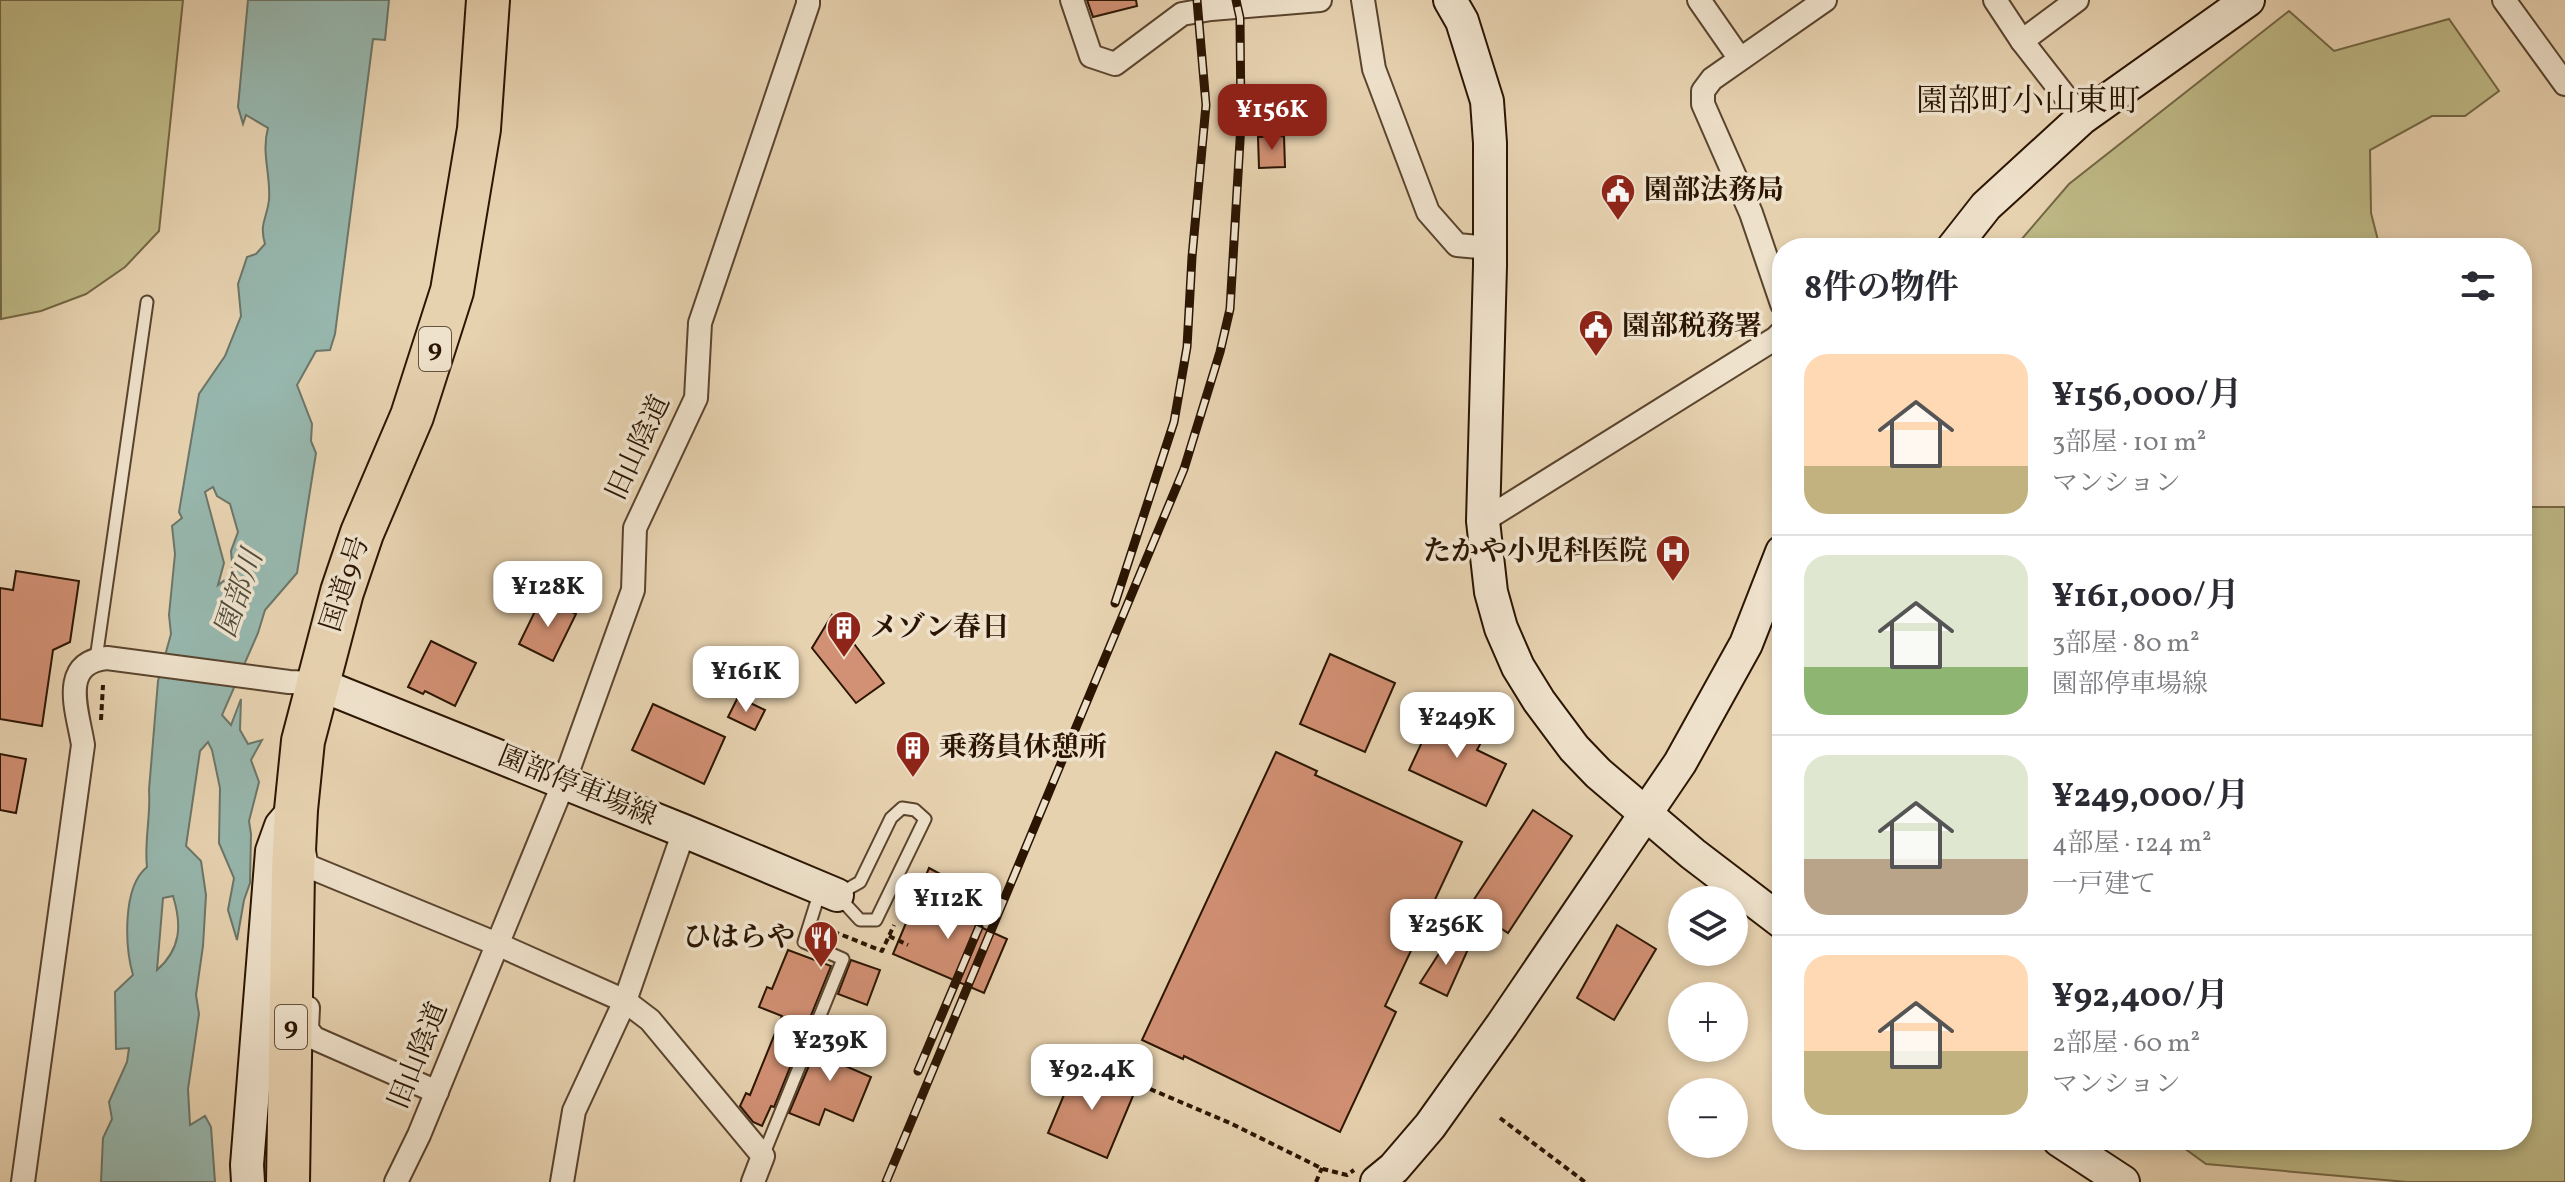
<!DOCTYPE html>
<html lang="ja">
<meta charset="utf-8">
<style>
:root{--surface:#fff;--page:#f2f2f3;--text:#2b2b33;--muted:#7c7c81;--line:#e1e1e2;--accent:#8f2418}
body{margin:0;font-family:Vollkorn,"Noto Serif JP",serif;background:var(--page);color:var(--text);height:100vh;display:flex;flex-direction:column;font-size:30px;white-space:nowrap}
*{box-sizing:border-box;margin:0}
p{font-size:26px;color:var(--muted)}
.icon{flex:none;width:44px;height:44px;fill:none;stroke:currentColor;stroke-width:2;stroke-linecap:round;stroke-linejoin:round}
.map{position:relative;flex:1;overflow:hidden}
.drawer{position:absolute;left:1772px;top:238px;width:760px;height:912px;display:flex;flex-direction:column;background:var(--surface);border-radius:32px;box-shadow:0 4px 12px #0003}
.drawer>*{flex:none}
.fabs{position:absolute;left:1668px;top:886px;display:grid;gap:16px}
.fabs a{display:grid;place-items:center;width:80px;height:80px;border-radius:50%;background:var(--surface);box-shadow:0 4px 12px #0003;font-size:40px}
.price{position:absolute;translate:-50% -68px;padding:0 18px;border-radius:16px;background:#fff;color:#222;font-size:26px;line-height:52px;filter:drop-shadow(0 2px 4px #0008)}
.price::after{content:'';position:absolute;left:50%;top:48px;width:24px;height:18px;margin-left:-12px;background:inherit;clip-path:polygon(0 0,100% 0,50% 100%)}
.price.selected{background:var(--accent);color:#fff}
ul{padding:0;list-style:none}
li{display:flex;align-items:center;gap:24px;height:200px;padding:0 32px}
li+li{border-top:2px solid var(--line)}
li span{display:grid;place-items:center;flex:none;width:224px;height:160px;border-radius:24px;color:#555}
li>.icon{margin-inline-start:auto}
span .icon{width:96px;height:96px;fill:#fffc;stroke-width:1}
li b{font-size:34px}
h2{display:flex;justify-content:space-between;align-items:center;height:96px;padding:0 32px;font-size:34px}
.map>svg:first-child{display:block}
.green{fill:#beb986;stroke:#746744;stroke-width:2}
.water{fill:#97b7ae;stroke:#6c7669;stroke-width:2;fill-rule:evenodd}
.building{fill:#d29074;stroke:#2b1502;stroke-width:2}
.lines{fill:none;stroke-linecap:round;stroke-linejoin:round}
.lane-casing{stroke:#5a442e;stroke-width:15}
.street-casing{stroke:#5a442e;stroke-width:26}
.secondary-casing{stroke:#2b1502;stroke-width:36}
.highway-casing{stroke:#2b1502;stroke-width:46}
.path{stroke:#2b1502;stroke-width:4;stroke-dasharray:6 4;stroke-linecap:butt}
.lane{stroke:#efe2cc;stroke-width:11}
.street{stroke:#efe2cc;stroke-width:22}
.secondary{stroke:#efe2cc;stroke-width:32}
.highway{stroke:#e7d2b0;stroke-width:42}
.rail-casing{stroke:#2b1502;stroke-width:9}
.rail{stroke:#efe2cc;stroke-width:6;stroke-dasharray:18;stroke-linecap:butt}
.labels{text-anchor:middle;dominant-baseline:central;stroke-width:7;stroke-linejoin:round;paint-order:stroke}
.shield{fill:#efe2cc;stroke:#66523f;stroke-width:2}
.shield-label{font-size:26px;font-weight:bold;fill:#2b1502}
.poi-label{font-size:28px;font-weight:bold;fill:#2b1502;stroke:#efe2cc;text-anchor:start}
.street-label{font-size:28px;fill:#2b1502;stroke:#efe2cc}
.water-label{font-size:30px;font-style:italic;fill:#514e3e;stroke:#efe2cc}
.quarter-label{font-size:32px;fill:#2b1502;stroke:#efe2cc}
</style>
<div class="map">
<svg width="2565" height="1182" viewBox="0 0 2565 1182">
<rect width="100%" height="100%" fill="#e7d2b0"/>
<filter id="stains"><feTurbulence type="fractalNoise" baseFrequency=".0025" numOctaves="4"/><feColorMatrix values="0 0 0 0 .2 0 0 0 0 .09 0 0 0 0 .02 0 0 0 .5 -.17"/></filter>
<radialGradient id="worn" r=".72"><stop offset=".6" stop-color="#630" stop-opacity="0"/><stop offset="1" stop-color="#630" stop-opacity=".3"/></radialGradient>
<g class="green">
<path d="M0,0h183l-24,231 -34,36 -39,27 -45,17 -40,8z"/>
<path d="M2289,11l45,40 115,-32 50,72 -34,25h-33l-62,34 1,63 9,35h-366l55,-64z"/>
<path d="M2522,507h43v675h-158l-201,-18 -33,-24h349z"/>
</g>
<path class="water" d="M248,0h141l-4,40 -12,-1 -38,295 -5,16 -14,1 -19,34 15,39 -1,17 5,12 -19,120 -32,37 -7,23 -36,82 9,10 10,-26 -1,31 8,14 14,-4 -11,20 8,22 -10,39 2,13 -1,49 -6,17 -7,40 -9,-30 6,-32 -15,-35 1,-55 -8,-38 -4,-8 -8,9 -14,95 15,15 5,34 -3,51 -7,49 3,19 -11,75 2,36 15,-9 6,11 4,55h-114l2,-44 9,-19 -3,-17 18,-40 2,-14 -13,1 -1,-57 18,-17c-8,-28 -11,-88 14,-108 -3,-26 4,-51 2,-77l9,-109 13,-47 -2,-19 6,-61 -3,-28 10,-8 -3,-6 20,-118 26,-38 16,-40 -3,-32 9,-27 9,-3 9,-10c-6,-21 2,-25 4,-44 2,-25 -8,-47 -1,-72l-22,-13 -3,9 -5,-17zM213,487l4,9 13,8 8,28 -7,19 2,23 -15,11 6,-22 -19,-71zM173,896c9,29 8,53 -16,74l6,-72z"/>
<g class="building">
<path d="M1087,0h49l1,6 -44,11z"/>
<path d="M1284,136l1,31 -26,1 -1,-31z"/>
<path d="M16,571l63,10 -9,61 -17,8 -11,76 -42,-7v-131l13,2z"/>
<path d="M542,597l34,17 -23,47 -34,-17z"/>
<path d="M832,615l52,68 -28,20 -44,-55z"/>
<path d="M431,641l45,22 -21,43 -30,-15 -2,3 -15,-7z"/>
<path d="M1330,654l65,29 -30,69 -65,-28z"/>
<path d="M738,697l27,13 -10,20 -27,-13z"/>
<path d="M653,704l72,33 -21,47 -72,-34z"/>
<path d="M1436,712l49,23 -8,15 29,14 -20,42 -77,-36z"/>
<path d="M1276,752l41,19 -2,4 147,67 -77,164 11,6 -56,120 -156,-76 -1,3 -41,-19z"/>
<path d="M0,754l26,5 -10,54 -16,-3z"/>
<path d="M1533,810l39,26 -64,97 -39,-26z"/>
<path d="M929,868l15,8 -12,29 75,34 -23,54 -91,-39z"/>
<path d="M1617,925l39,24 -42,71 -37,-22z"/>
<path d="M1449,938l20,9 -22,49 -27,-13z"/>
<path d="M788,950l43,16 -57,141 -3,-1 -9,20 -9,-4 -13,-16 6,-13 4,2 32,-79 -23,-9 8,-20 5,2z"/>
<path d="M851,960l29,10 -13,35 -29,-11z"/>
<path d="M824,1030l29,11 -10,24 28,12 -18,44 -28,-12 -6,16 -30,-12z"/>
<path d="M1076,1066l59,25 -28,67 -59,-25z"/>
</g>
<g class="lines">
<g class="lane-casing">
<g id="lane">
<path d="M96,659l51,-357"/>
<path d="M902,808l13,2 10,9 -49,101h-16l-23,-25 23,-13 31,-64z"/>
<path d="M763,1156l80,-197 -39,-17 16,-51"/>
</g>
</g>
<g class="street-casing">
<g id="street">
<path d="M1072,0l19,56 24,8 67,-50 29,-5 109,-9"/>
<path d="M1363,0l11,69 54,143 29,33 33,3"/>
<path d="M1699,0l41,59"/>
<path d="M1995,0l27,41 60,77"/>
<path d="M2504,0l61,84"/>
<path d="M2022,41l55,-41"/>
<path d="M1782,304l-31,-91 -48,-109v-13l9,-12 113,-79"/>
<path d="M1483,521l293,-183 6,-6"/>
<path d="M303,845l3,17 4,5 187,77 128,57 25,19 113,136 -10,26"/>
<path d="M308,1008l-1,21 7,9 123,54"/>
<path d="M23,1182l60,-437c-5,-33 -25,-82 24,-87l182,24 27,1"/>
<path d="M396,1182l23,-47 145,-353 69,-192 2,-62 61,-130 4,-75 108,-319v-4"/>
<path d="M562,1182l12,-71 51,-110 59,-170"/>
</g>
</g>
<g class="secondary-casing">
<g id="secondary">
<path d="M1450,0l12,21 25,80 3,42v123l-7,255 8,71 10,36 17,39 21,34 35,47 24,25 95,81 89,68"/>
<path d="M1953,248l33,-42 96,-88 166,-118"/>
<path d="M316,683l368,148 153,64"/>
<path d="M2059,1140l64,42"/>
<path d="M248,1182l-1,-17 25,-314 9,-25 12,-14"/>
<path d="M1377,1182l17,-14 36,-42 72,-101 178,-262 66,-119 36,-92"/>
</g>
</g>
<g class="highway-casing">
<path id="highway" d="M288,1182l5,-311 3,-61 7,-69 39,-149 20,-59 50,-117 40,-125 27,-162 9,-129"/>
</g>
<g class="path">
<path d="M101,720l2,-35"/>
<path d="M828,926l-1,3 55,22 12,-26"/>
<path d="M889,936l19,9"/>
<path d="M1150,1089l80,34 93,46 24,6 7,-5"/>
<path d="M1500,1118l85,64"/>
<path d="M1316,1182l6,-14"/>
</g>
<use href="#lane" class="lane"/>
<use href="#street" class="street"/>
<use href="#secondary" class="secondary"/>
<use href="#highway" class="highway"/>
<g class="rail-casing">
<g id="rail">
<path d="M1115,603l59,-181 13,-75 5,-90 14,-152 -9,-105"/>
<path d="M918,1071l61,-144"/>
<path d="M886,1182l298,-713 36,-117 10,-43 11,-185 -1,-106 -4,-18"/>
</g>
</g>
<use href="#rail" class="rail"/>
</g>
<defs>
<g id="civic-pin" transform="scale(1.8)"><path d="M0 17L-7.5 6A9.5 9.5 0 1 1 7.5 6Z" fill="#8f2418" stroke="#efe2cc"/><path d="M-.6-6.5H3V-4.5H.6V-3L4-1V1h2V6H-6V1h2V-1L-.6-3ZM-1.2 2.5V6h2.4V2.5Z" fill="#fff"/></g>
<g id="hospital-pin" transform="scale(1.8)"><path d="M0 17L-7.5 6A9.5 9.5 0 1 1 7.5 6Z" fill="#8f2418" stroke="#efe2cc"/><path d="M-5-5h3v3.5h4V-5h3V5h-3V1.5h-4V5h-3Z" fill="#fff"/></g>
<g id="building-pin" transform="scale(1.8)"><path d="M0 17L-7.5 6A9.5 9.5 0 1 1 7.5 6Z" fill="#8f2418" stroke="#efe2cc"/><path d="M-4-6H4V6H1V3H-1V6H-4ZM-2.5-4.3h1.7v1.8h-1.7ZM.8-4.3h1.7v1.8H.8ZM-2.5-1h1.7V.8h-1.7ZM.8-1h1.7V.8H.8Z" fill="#fff"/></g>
<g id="restaurant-pin" transform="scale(1.8)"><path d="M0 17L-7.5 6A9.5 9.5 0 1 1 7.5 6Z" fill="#8f2418" stroke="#efe2cc"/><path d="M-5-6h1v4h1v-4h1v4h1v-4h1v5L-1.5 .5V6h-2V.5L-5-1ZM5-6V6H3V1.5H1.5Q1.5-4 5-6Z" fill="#fff"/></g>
</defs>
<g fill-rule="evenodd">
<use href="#civic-pin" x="1618" y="191"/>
<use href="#civic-pin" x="1596" y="327"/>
<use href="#hospital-pin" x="1673" y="552"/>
<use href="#building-pin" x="844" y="628"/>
<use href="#building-pin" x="913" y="748"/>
<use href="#restaurant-pin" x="821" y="938"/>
</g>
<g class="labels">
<g class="shield">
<rect x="419" y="327" width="32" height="44" rx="6"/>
<rect x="275" y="1005" width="32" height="44" rx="6"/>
</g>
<g class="shield-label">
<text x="435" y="349">9</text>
<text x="291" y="1027">9</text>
</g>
<g class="poi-label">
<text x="1644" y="191">園部法務局</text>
<text x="1622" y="327">園部税務署</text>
<text x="1647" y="552" text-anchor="end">たかや小児科医院</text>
<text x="870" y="628">メゾン春日</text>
<text x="939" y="748">乗務員休憩所</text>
<text x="795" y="938" text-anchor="end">ひはらや</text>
</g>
<g class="street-label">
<text transform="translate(639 448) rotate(-65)">旧山陰道</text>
<text transform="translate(346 584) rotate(-72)">国道9号</text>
<text transform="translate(577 787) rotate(22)">園部停車場線</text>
<text transform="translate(419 1056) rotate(-68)">旧山陰道</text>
</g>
<g class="water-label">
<text transform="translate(240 594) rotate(-71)">園部川</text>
</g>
<g class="quarter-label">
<text x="2028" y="103">園部町小山東町</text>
</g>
</g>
<rect width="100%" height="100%" filter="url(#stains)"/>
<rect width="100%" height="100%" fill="url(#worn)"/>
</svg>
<div class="fabs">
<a><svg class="icon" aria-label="layers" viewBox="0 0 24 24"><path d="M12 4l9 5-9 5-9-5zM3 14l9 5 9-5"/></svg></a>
<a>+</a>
<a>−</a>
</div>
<b class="price selected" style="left:1272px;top:152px">¥156K</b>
<b class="price" style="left:548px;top:629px">¥128K</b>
<b class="price" style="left:746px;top:714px">¥161K</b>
<b class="price" style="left:1457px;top:760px">¥249K</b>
<b class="price" style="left:948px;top:941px">¥112K</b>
<b class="price" style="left:1446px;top:967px">¥256K</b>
<b class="price" style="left:830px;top:1083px">¥239K</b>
<b class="price" style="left:1092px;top:1112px">¥92.4K</b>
<section class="drawer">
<h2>8件の物件<svg class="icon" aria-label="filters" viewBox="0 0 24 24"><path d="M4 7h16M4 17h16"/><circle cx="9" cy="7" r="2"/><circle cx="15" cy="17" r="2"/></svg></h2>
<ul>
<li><span style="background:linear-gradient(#ffd9b3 70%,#c2b280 0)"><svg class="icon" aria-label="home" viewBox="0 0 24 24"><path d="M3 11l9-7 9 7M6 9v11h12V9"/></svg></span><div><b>¥156,000/月</b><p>3部屋 · 101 m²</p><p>マンション</p></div></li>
<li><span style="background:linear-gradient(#dfe7d0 70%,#8fb573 0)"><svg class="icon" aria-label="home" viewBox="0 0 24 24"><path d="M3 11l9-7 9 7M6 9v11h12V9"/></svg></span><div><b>¥161,000/月</b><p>3部屋 · 80 m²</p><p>園部停車場線</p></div></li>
<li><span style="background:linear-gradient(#dfe7d0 65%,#b9a48a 0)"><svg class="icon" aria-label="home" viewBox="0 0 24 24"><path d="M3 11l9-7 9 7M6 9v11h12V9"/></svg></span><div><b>¥249,000/月</b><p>4部屋 · 124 m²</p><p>一戸建て</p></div></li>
<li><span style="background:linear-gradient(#ffd9b3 60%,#c2b280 0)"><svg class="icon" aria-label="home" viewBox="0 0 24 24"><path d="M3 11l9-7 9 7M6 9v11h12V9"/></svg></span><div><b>¥92,400/月</b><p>2部屋 · 60 m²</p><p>マンション</p></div></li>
</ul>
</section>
</div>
